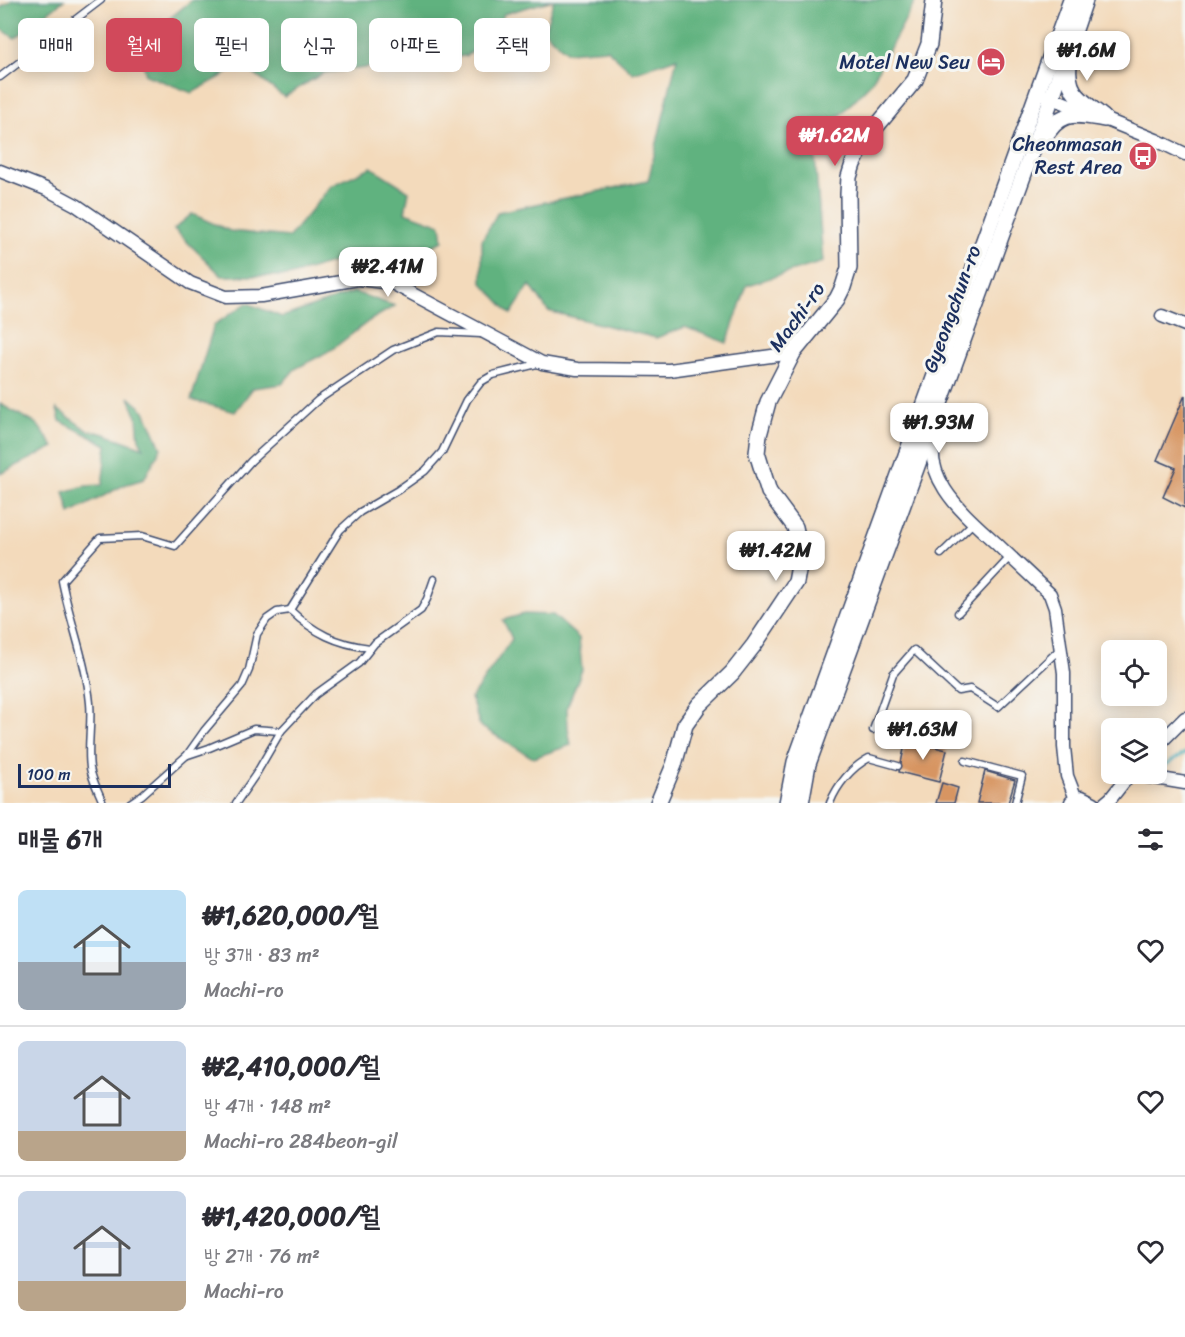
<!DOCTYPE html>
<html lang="ko">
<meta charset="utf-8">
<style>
:root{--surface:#fff;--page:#f7f7f7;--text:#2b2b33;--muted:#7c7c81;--line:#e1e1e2;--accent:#d1495b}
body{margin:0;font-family:Sriracha,"Poor Story",sans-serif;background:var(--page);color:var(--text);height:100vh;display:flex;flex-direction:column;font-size:22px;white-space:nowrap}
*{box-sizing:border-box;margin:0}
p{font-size:20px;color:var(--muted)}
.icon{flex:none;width:33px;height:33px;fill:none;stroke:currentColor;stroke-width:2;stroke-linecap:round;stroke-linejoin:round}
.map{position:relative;height:803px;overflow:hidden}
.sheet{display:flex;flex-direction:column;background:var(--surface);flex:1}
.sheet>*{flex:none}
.top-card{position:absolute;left:18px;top:18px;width:600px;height:54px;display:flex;gap:12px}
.buttons{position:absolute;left:1101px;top:640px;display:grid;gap:12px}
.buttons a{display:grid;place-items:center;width:66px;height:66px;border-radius:9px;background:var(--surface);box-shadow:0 3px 15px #0003;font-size:30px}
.scale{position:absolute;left:18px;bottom:15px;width:153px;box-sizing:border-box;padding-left:6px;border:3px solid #1b2f5e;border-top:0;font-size:16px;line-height:21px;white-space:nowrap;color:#1b2f5e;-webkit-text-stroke:4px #f6f6f2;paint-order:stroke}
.price{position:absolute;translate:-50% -51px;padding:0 14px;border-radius:12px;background:#fff;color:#222;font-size:20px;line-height:39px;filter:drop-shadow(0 2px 3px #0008)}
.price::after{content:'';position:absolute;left:50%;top:36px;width:18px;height:14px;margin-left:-9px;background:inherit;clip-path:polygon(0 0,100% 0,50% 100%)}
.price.on{background:var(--accent);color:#fff}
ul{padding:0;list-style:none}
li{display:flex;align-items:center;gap:18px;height:150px;padding:0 18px}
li+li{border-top:2px solid var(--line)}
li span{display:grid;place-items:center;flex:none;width:168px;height:120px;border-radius:9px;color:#555}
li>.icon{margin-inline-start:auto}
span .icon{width:72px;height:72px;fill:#fffc;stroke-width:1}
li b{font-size:26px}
h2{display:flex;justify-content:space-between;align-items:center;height:72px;padding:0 18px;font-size:26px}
.chip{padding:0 21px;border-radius:9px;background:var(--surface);box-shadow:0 3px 15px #0003;font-size:21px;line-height:54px}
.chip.on{background:var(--accent);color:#fff}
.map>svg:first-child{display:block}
.forest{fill:#60b27f;stroke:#3e706e;stroke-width:1.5}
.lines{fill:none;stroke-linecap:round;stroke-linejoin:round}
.stream{stroke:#3dacbb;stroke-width:3}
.building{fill:#d79562}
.service-casing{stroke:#3b496c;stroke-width:9}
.minor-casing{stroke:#3b496c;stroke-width:15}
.tertiary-casing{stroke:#3b496c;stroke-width:18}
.service{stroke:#fff;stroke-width:6}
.minor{stroke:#fff;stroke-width:12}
.tertiary{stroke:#fff;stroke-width:15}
.labels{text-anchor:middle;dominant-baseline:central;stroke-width:6;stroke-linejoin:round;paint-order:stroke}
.poi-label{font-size:20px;fill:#1b2f5e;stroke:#f6f6f2;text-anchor:end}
.street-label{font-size:20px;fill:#1b2f5e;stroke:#f6f6f2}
</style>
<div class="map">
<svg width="1185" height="803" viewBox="0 0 1185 803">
<rect width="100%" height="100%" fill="#f6f6f2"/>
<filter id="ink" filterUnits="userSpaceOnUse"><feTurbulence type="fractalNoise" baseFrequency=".0167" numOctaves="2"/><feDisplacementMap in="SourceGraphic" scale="12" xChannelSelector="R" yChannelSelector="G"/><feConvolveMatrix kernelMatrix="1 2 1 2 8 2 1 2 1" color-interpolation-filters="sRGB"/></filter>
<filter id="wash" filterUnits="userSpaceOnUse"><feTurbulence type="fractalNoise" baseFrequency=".008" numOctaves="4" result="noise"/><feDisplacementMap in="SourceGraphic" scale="24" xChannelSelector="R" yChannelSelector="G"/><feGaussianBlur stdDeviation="1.35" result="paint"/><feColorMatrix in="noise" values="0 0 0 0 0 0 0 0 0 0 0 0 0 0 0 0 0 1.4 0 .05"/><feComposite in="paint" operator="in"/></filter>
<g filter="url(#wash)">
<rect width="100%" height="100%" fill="#f3dabb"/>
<g class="forest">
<path d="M13,0h51l-49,38 -15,-10v-20z"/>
<path d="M192,0h361l-49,14 -12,26 -27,16 -142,17 -39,24 -42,-32 -50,28 -46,-18 -8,-31z"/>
<path d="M554,0h362l-45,83 -57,59 9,120 -76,23 -20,58 -42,-16 -29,11 -108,-27 -18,-26 -19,29 -29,-31v-43l16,-28 150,-31 29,-123 -44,15 -26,-24 -40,3 -23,-21z"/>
<path d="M371,167l38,24 -4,21 36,13 2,16 -14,6 -5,15 -16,4 -47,-12 -73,22h-66l-48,-47 18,-15 38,17 59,6 42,-51z"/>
<path d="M354,292l41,14 -26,15 -38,29 -36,19 -13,15 -29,4 -18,24 -44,-12 23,-75 33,-22 35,14z"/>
<path d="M129,397l16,14 16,37 -17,31 -20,6 -54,29 -6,-22 21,-6 17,-1 5,-40 -47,-24 -3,-12 30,21 18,4 39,14 -5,-8 -2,-22z"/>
<path d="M0,404l37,20 17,23 -54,27z"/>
<path d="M524,614l29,1 26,23 3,32 -15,37 1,21 3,17 -38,13 -53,-32 -9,-28 41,-59 -9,-19z"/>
</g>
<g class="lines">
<path class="stream" d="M1156,771l29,-18"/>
</g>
<g id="blocks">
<g class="building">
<path d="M1185,395v113l-22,-11 13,-29 -19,-8z"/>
<path d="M906,740l41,10 -8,32 -40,-10z"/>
<path d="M985,771l30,9 -7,23h-31z"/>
<path d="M942,783l16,5 -4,15h-18z"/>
</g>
</g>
</g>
<g filter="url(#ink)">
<use href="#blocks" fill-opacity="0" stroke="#3b496c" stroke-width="1.5"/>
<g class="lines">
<g class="service-casing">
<g id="service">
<path d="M0,77l101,-77"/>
<path d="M941,554l32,-31"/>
<path d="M290,610l50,-80 20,-18 38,-22 27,-19 17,-19 25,-52 14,-18 12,-7 48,-12"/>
<path d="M290,610c24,23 47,34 80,38"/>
<path d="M958,613l52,-56"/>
<path d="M873,730l20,-56 21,-24 44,41 12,-2 28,18 62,-58"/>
<path d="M188,755l21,-7 45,-19 27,2"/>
<path d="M965,761l57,15 -7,27"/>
<path d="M103,803c-4,-11 -11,-23 -13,-35 -3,-22 2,-44 0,-65 -4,-42 -20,-81 -28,-122l38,-43 42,-2 33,10 76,-85 67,-61 75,-50 46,-18 42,2"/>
<path d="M130,803l12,-8 45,-40 17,-24 38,-45 7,-16 8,-36 10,-15 10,-7 13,-2"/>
<path d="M236,803l20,-29 25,-43 35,-37 43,-31 16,-20 46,-33 6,-11 7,-20"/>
<path d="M830,803c7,-18 22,-36 39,-45l29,8"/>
</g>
</g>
<g class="minor-casing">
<g id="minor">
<path d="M1045,95l111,45 29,14"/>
<path d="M0,171l46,18 30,16 114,78 36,14 35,-1 97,-17 34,4 150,80 35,6 92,1 124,-17"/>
<path d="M1162,316l23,9"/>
<path d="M936,431c-17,49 31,85 63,115 17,16 34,32 51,48l5,14 9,65v74l3,29 9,23"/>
<path d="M1156,747l29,-29"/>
<path d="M1131,774l54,9"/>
<path d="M1071,802l11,-5 12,6"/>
<path d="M1105,803l6,-5 19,-24"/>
</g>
</g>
<g class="tertiary-casing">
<g id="tertiary">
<path d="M1069,63c-3,31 12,36 34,54"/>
<path d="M1043,140c17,-31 31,-26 62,-21"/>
<path d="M658,803l16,-38 11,-40 14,-20 33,-32 22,-28 42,-63 5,-27 -6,-28 -26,-35 -12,-39 2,-18 9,-33 25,-49 44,-54 6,-12 6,-19 -1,-74 1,-17 4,-13 13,-25 49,-59 14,-36 5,-44"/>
<path d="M787,803l8,-41 276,-762"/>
<path d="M801,803l7,-39 244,-667 33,-97"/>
</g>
</g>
<use href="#service" class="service"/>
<use href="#minor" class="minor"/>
<use href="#tertiary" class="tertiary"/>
</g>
</g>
<defs>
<g id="hotel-disc" transform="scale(1.5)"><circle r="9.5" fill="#d1495b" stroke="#f6f6f2"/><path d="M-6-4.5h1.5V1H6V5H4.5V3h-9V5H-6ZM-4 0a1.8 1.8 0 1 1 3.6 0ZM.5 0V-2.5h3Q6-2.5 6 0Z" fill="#fff"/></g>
<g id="bus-disc" transform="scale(1.5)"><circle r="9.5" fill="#d1495b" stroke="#f6f6f2"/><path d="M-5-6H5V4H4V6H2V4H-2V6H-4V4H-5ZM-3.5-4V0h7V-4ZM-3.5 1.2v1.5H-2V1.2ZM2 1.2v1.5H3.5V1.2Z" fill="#fff"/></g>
</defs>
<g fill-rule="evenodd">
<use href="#hotel-disc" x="991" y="62"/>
<use href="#bus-disc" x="1143" y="156"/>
</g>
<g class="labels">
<g class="poi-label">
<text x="970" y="62">Motel New Seu</text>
<text x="1122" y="144">Cheonmasan<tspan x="1122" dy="23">Rest Area</tspan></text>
</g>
<g class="street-label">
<text transform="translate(952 309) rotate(-70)">Gyeongchun-ro</text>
<text transform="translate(797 317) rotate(-54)">Machi-ro</text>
</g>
</g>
</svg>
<div class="buttons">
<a><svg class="icon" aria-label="locate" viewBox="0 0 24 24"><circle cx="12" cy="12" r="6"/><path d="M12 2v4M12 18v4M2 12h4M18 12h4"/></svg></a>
<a><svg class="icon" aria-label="layers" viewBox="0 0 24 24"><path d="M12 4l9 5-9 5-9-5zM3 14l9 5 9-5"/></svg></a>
</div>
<div class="scale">100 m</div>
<b class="price" style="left:1087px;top:82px">₩1.6M</b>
<b class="price on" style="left:835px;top:167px">₩1.62M</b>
<b class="price" style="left:388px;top:298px">₩2.41M</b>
<b class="price" style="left:939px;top:454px">₩1.93M</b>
<b class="price" style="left:776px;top:582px">₩1.42M</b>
<b class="price" style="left:923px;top:761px">₩1.63M</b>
<div class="top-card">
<a class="chip">매매</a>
<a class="chip on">월세</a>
<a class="chip">필터</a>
<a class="chip">신규</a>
<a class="chip">아파트</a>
<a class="chip">주택</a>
</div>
</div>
<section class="sheet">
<h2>매물 6개<svg class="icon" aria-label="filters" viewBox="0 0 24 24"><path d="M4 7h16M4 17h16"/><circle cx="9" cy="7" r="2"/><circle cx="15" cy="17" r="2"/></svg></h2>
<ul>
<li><span style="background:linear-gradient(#bfe0f5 60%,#9aa5b1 0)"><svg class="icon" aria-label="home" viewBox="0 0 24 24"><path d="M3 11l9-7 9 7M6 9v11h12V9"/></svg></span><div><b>₩1,620,000/월</b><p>방 3개 · 83 m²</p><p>Machi-ro</p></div><svg class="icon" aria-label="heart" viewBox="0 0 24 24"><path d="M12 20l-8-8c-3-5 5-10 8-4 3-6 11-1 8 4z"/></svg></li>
<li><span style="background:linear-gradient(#c9d6e8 75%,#b9a48a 0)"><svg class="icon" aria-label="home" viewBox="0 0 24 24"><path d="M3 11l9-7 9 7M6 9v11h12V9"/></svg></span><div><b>₩2,410,000/월</b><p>방 4개 · 148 m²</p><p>Machi-ro 284beon-gil</p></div><svg class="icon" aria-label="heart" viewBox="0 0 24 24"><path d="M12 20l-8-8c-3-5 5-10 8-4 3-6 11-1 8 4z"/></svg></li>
<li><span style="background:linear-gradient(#c9d6e8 75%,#b9a48a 0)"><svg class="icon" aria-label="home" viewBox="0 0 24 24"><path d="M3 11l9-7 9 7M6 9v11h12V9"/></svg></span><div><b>₩1,420,000/월</b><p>방 2개 · 76 m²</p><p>Machi-ro</p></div><svg class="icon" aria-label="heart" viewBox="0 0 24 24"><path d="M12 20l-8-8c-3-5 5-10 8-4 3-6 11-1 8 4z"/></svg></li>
</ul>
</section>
